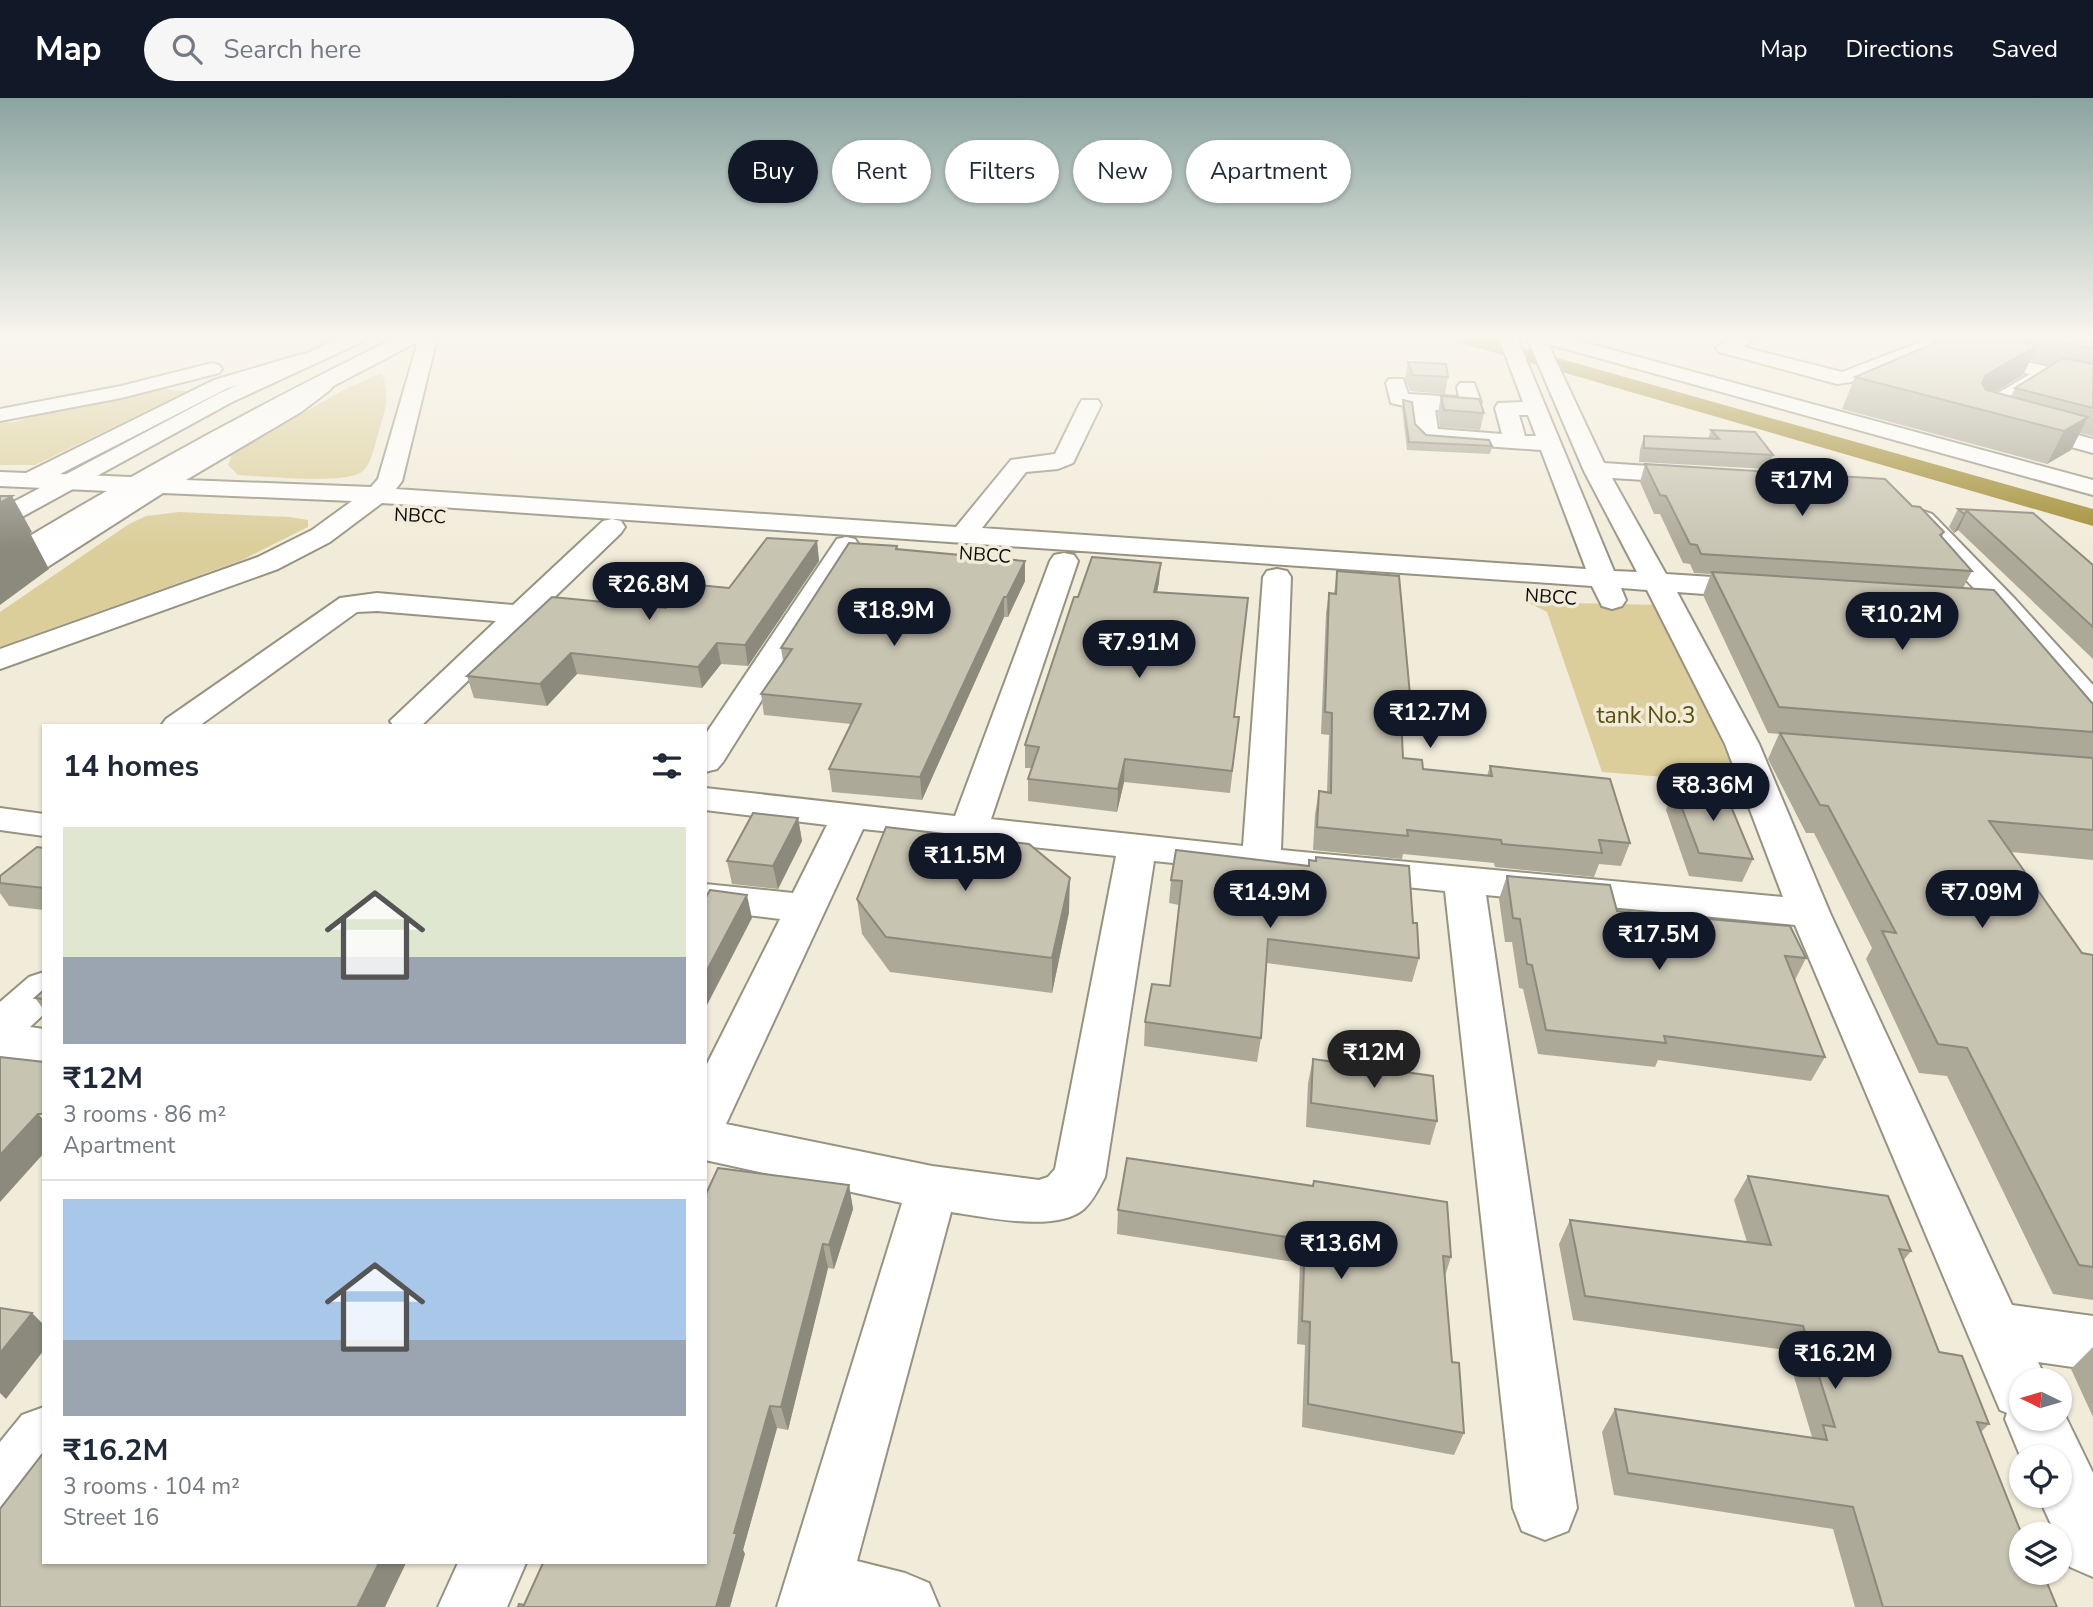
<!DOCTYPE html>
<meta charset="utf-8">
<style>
:root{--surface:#fff;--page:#f6f6f7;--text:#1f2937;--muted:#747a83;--line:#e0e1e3;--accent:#111827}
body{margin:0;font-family:"Nunito Sans",sans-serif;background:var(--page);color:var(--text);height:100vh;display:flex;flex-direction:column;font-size:26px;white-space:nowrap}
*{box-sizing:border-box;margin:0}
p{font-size:23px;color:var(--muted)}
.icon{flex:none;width:38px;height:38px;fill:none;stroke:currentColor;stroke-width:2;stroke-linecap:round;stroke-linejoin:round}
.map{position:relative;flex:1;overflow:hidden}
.sheet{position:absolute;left:42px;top:626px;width:665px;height:840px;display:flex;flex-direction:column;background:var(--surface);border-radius:0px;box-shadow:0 2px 5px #0004}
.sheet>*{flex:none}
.top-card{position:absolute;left:728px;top:42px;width:665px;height:63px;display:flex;gap:14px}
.needle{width:46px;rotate:275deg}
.fabs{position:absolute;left:2009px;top:1270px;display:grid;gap:14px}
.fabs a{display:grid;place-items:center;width:63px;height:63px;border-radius:50%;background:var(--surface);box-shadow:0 2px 5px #0004;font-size:35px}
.price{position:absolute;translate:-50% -60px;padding:0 16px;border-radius:24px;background:var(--accent);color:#fff;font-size:23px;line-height:46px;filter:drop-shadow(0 2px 4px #0008)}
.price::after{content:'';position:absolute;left:50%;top:42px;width:21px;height:16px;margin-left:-10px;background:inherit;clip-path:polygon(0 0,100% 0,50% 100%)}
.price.on{background:#222;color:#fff}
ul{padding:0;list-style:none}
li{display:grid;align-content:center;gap:14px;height:371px;padding:0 21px}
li+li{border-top:2px solid var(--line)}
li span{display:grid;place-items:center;height:217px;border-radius:0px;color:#555}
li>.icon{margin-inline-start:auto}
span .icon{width:126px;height:126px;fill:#fffc;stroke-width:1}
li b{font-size:30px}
h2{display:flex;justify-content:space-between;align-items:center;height:84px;padding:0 21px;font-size:30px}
.pill{padding:0 24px;border-radius:32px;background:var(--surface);box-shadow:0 2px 5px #0004;font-size:24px;line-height:63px}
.pill.on{background:var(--accent);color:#fff}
header{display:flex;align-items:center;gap:42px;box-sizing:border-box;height:98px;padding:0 35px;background:var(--accent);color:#fff}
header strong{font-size:33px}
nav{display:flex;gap:38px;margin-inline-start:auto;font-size:24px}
.search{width:490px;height:63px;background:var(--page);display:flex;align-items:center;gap:18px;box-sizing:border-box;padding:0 24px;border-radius:38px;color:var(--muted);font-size:26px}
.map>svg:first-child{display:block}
.green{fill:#dbce9a}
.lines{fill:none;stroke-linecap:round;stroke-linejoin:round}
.canal{fill:#a18d33;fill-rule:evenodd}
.minor-casing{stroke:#979381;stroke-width:4}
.major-casing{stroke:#979381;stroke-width:4}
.minor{fill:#fff;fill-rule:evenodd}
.major{fill:#fff;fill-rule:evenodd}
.wall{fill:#aca999;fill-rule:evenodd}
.shaded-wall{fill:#8c897d}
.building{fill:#c8c4b2;stroke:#8c897d;stroke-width:2}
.labels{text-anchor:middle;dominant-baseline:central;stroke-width:7;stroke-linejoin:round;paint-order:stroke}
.far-street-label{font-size:19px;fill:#0d0c06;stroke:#f1ecda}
.park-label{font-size:23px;fill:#5d4f09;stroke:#f1ecda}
</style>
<header>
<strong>Map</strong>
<div class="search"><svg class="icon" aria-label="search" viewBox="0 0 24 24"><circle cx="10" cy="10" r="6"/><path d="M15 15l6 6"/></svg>Search here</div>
<nav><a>Map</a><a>Directions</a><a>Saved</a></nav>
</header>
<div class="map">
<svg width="2093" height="1509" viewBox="0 0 2093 1509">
<rect width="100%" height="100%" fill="#f1ecda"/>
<g class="green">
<path d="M382,275c8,25 4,34 -3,58 -4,12 -7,32 -16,40 -15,14 -102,5 -125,4l-10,-10 4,-10 33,-20 82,-47z"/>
<path d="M162,291l26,2 -153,74h-35v-42l16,-1 24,-8z"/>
<path d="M179,414l111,5 18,3v7l-66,33 -242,87v-35l129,-88 17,-8z"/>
<path d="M1527,504l136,3 76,178 -137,-11 -55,-160z"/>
</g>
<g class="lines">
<path class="canal" d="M1455,240h32l606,171v17l-635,-184z"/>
<g class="minor-casing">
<g id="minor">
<path d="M419,240h18l-35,143 -6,8 560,38 55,-67 44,-6 24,-49 3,-5h16l3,5 -28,58 -15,6 -32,3 -44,56 604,41 -45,-119 -115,-8 -10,-10 -3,-24 -22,-5 -5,-20 3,-4h14l5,15 51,3 -2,-10 3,-4h14l7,19c-10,13 -32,8 -46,8l3,19 64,5 -7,-26 3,-5 25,-1 -24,-64h18l97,233 23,1 -53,-101 -57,-133h41l525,142v15l-545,-151 56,119 89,6 8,2 4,5 -4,5 -8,2 -81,-5 54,96 93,6 10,3 4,6 -4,6 -10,3 -82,-6 82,152 71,169 182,392 81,11v54l-55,-8 9,19h-26v38h39v-14l33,68v104l-23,-10 -10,-23v-9h-4l-18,-39h22v-38h-39l-16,-39 2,-6 -7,-3 -205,-485 -309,-30 91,613 -9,23 -23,9 -23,-9 -9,-23 -68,-617 -291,-30 -49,316c-6,11 -12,24 -21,32 -27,24 -99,8 -133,3l-94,349 48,12 24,10 10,24h-162l125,-404 -197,-43v-92l75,-149 -75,-9v-26l88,9 34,-68 -122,-15v-22l250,28 95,-255 4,-6 10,-2 10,2 4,6 -87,258 252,27 20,-269 4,-6 10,-2 10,2 4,6 -10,273 502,47 -58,-153 -78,-154 -26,-2 5,12 -4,6 -10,3 -10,-3 -10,-20 -1210,-83 -52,39 -52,27 -278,100v-20l258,-92 54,-27 40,-29 -189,-8 -153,98 -10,2v-20l130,-81 -130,-6v-14l26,1 188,-93 88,-26 10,6 -3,4 -81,24 -168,86 94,4 169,-98 7,2 3,4 -3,4 -29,22 -115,68 185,7 7,-8zM1519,317h9l8,21h-11zM863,731l253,27 -61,313 -7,8 -9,3 -107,-14 -206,-42z"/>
<path d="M1731,240h23l-11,9 99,25 81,-31 7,-2 9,6 -2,4 -86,33 -14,2 -118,-32 -3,-4z"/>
<path d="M1976,252l117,27v12l-42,-10 -54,34 96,26v14l-120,-33 -3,-5 3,-7 57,-34 -61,-14 -3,-4z"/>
<path d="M212,265l7,2 3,4 -3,4 -98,25 -121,23v-12l121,-23z"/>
<path d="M1923,413l9,3 83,85 78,86v30l-12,-3 -86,-101 -81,-87 -4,-5 4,-5z"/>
<path d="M612,421l9,2 4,6 -4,6 -200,193h-27l-4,-5 106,-100 -119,-10 -20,1 -158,114h-38l5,-7 174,-121 37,-5 136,12 90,-84z"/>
<path d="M846,439l9,2 4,6 -136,217 -6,7 -12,3v-37l132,-196z"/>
<path d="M0,710l44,6v22l-44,-6z"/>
<path d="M44,874v42l-14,13 14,2v34l-44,-6v-55l29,-25z"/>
<path d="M44,1309v79l-22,27 -22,10v-81l22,-27z"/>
<path d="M458,1465h68l-19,44h-69z"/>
</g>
</g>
<g class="major-casing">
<g id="major">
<path d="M340,240h24l-2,4 -130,60 -223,122 -9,3v-18l218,-115z"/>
<path d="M395,240h24l-2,4 -207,109 -200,121 -10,2v-20c128,-78 260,-150 395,-216z"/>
</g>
</g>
<use href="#minor" class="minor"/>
<use href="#major" class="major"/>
</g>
<g class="wall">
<path d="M1944,240h149v98l-13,-3 -9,17 -24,14 -205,-55 13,-32 90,-39zM2030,262l22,5 -37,23 -4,8 -16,-4 28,-17z"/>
<path d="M1408,264l40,15 -3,17 -35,-3 -5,-13z"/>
<path d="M1441,298l43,17 -4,17 -40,-3 -2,-14z"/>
<path d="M1403,302l12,24 11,11 66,11 -2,8 -83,-4 -5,-42z"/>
<path d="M1711,332l62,25 -5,14 -129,-7 1,-12 4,-14 64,3z"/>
<path d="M1645,366l267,42 32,26 -2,5 30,34 -9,17 130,116v156l-82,-8 71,101 11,2v345l-40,-6 -106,-218 -28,-3 -53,-114 6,-11 -58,-115h-8l-38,-74 11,-25 -11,-1 -65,-138 8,-21 -17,-1 -4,-9 -7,-1 -23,-49h-6l-14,-32z"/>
<path d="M1958,411l75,4 60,52v94l-135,-129 -4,3 -5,-6z"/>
<path d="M817,443l2,20 -71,105 -27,-2 -19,24 -125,-14 -30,32 -73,-8 -7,-22 262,-88z"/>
<path d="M897,448l1,3 127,32 -17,36h-4l-82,183 -90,-8 -3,-23 22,-45 -87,-9 -3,-21 22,-33 -2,-13z"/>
<path d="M1337,473l73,124 -4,21h-5l2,42 20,11 64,7 3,-10 140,77 -9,23 -22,-2 -5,13 -99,-10 -1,-4 -91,-9 -1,5 -89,-9 2,-36 4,-23 8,1 2,-57 -8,-1 5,-121 3,-20 5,1z"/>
<path d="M1159,484l-2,10 77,125h5l-9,76 -106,-11 -7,30 -89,-11v-22l4,-11h-7v-23l53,-148z"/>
<path d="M1674,689l79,72 -11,23 -53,-6 -23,-66z"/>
<path d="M798,720l4,23 -24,48 -46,-5 -5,-23z"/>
<path d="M44,750v62l-35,-4 -9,-13v-17z"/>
<path d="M1309,762l104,63 6,35 -7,24 -145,-19 -6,75 -4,24 -113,-16 1,-24 25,-36 9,-81 -10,-2 2,-23 137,-15z"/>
<path d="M1507,778l110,35 189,47 -11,22 30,77 -14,24 -153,-21 -3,7 -117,-13 -15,-65 -4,-1 -7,-46h-7l-6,-43z"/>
<path d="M857,801l212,13 -17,81 -162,-21 -28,-38z"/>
<path d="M44,892v20l-9,-12z"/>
<path d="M1313,961l124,62 -7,24 -124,-18 2,-44z"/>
<path d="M1748,1078l163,75 -8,10 36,91 50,72 -8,8 40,103 36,72h-202l-22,-78 -219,-34 -12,-63 13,-23 197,28 -26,-87 -213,-30 -14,-76 11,-24 177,22 -13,-42z"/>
<path d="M1314,1083l137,76 -6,19 7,86 12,71 -10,22 -152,-28 3,-82 -8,-1 3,-81 -183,-29 1,-24 194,-24z"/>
<path d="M849,1087l4,24 -19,60 -6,-1 -40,162 -11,-2 -34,122 2,4 -221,51 181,-409z"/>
<path d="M2093,1249v70l-22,-48z"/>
</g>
<g class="shaded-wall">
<path d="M2038,247l-15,30 -51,31 -4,8 18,-39z"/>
<path d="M2088,319l-17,33 -24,14 17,-33z"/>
<path d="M12,398l20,36 -2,1 19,36 -49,36v-102z"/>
<path d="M1967,413l-9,19 -4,3 10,-19z"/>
<path d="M817,443l2,20 -71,105 -3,-21z"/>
<path d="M1025,463v20l-17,36 -1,-20z"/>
<path d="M1161,465l-2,19 -6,30 1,-20z"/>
<path d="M1004,499v20l-82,183 -2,-23z"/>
<path d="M717,545l4,21 -19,24 -4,-21z"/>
<path d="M571,555l6,21 -30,32 -7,-22z"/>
<path d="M1125,661l-1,23 -7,30 1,-23z"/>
<path d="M798,720l4,23 -24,48 -5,-23z"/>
<path d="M1070,780l-1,34 -17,81v-35z"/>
<path d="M747,797l5,23 -47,91v-35z"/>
<path d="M38,1016l6,6v33l-44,49v-47z"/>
<path d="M849,1087l4,24 -19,60 -5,-24z"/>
<path d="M823,1146l5,24 -40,162 -7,-23z"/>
<path d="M32,1215l12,12v25l-38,49 -6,-6v-40z"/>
<path d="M770,1308l7,22 -34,122 2,4 -15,53h-14l18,-74z"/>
<path d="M379,1465h27l-21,44h-28z"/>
</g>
<g class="building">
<path d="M1946,240h57l35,7 -52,30 -4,8 4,7 102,27 -24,14 -209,-54z"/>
<path d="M2044,240h49v11z"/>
<path d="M2063,260l30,6v44l-78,-20z"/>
<path d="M1408,264l38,2 2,13 -35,-2z"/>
<path d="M1441,298l38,3 5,14 -40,-3z"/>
<path d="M1403,302l9,2 3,22 11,11 63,5 3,6 -83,-4z"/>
<path d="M1711,332l44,2 18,23 -129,-7v-12l75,3z"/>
<path d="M1645,366l240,15 27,27 8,1 24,25 -4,3 32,36 -271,-17 -4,-9 -7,-1 -24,-48 -6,-1z"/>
<path d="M0,398h12l-12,7z"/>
<path d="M1958,411l75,4 60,52v62l-126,-116 -3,3z"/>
<path d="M29,434l-29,19v-2z"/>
<path d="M767,440l50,3 -72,104 -28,-2 -19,24 -127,-14 -31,31 -73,-8 85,-79 114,11 22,-24 41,4z"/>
<path d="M849,445l48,3 -1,3 129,12 -18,36h-3l-84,180 -91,-8 32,-65 -100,-10 31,-45 -11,-1z"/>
<path d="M1092,459l69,6 -7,29 94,6 -14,119h5l-7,54 -107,-12 -7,30 -90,-10 11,-32 -14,-2 49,-148h4z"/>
<path d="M1337,473l62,5 11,119 -10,-1 3,64 19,2 1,9 69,7 -2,-10 120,13 20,64 -31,-3 3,13 -100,-9 -1,-4 -94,-10 1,6 -91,-9 2,-36 12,2 1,-80 -7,-1 4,-119 7,1z"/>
<path d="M1712,474l282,18 99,114v28l-314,-25z"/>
<path d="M1780,635l313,25v72l-104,-9 93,132 11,2v312l-14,-2 -112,-217 -29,-4 -56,-113 14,2 -68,-127 -8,-1z"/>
<path d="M1674,689l51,5 28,67 -54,-6z"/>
<path d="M753,715l45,5 -25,48 -46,-5z"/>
<path d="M886,729l143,17 41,34 -18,80 -166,-21 -29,-38z"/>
<path d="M37,749l7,1v40l-44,-5v-7z"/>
<path d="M1176,752l133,16v-6l7,1v-4l93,9 4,57h4l2,35 -151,-19 -7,99 -116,-16 7,-38 18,2 12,-105 -11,-1z"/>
<path d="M1507,778l103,9 7,26 173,15 16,32 -21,-2 40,101 -161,-21 2,7 -120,-13 -14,-65 -5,-1 -7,-45 -7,-1z"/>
<path d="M710,792l37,5 -42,79v-75z"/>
<path d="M44,892v9l-9,-1z"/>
<path d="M0,959l44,5v52h-6l-38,41z"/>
<path d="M1313,961l120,17 4,45 -126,-18z"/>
<path d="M1127,1060l186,28 1,-5 133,21 4,55 -8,-1 9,106 7,1 5,70 -156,-29 2,-82 -8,-1 3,-81 -187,-30z"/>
<path d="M718,1070l131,17 -20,60 -6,-1 -42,163 -11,-1 -36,127h3l-21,74h-198l1,-3 5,1 19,-42h162v-367z"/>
<path d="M1748,1078l140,20 23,55 -12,-2 40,103 23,4 27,68 -12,-2 45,113h-1v38h22l14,34h-174l-30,-100 -225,-34 -13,-64 212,31 -4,-15 12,2 -32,-101 -218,-30 -15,-76 201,25z"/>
<path d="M0,1210l32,5 -32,40z"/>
<path d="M44,1354v111h335l-22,44h-357v-98z"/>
</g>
<linearGradient id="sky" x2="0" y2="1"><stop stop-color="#8ba4a0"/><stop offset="0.53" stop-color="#f9f6ee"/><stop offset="1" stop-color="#f9f6ee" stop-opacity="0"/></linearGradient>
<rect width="2093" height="451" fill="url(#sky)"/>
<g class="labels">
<g class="far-street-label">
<text transform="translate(420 418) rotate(3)">NBCC</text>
<text transform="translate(985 457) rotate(4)">NBCC</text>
<text transform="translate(1551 499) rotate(4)">NBCC</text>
</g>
<g class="park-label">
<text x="1646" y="617">tank No.3</text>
</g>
</g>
</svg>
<div class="fabs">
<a><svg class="needle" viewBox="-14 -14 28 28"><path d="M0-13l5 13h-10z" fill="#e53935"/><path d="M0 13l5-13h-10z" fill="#747a83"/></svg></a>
<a><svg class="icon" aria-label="locate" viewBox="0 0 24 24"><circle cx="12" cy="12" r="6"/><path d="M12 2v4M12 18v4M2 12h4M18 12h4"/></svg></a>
<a><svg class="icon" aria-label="layers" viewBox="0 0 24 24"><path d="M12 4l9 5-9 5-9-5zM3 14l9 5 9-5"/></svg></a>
</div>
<b class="price" style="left:1802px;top:420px">₹17M</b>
<b class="price" style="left:649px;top:524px">₹26.8M</b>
<b class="price" style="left:894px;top:550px">₹18.9M</b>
<b class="price" style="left:1902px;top:554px">₹10.2M</b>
<b class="price" style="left:1139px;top:582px">₹7.91M</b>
<b class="price" style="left:1430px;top:652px">₹12.7M</b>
<b class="price" style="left:1713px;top:725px">₹8.36M</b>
<b class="price" style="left:965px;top:795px">₹11.5M</b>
<b class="price" style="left:1270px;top:832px">₹14.9M</b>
<b class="price" style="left:1982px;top:832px">₹7.09M</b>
<b class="price" style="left:1659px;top:874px">₹17.5M</b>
<b class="price on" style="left:1374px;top:992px">₹12M</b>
<b class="price" style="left:1341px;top:1183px">₹13.6M</b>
<b class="price" style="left:1835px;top:1293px">₹16.2M</b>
<div class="top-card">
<a class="pill on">Buy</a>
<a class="pill">Rent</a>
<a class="pill">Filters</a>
<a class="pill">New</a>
<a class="pill">Apartment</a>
</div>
<section class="sheet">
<h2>14 homes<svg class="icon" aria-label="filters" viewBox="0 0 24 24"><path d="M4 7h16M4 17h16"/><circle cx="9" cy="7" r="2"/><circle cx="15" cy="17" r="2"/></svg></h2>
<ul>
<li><span style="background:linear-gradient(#dfe7d0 60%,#9aa5b1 0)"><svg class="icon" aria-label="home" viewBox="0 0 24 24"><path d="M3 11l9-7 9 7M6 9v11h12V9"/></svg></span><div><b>₹12M</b><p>3 rooms · 86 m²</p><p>Apartment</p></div></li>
<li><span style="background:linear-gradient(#a9c7e8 65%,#9aa5b1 0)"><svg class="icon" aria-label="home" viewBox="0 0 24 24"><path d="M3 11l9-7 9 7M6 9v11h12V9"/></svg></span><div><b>₹16.2M</b><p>3 rooms · 104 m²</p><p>Street 16</p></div></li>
</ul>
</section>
</div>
